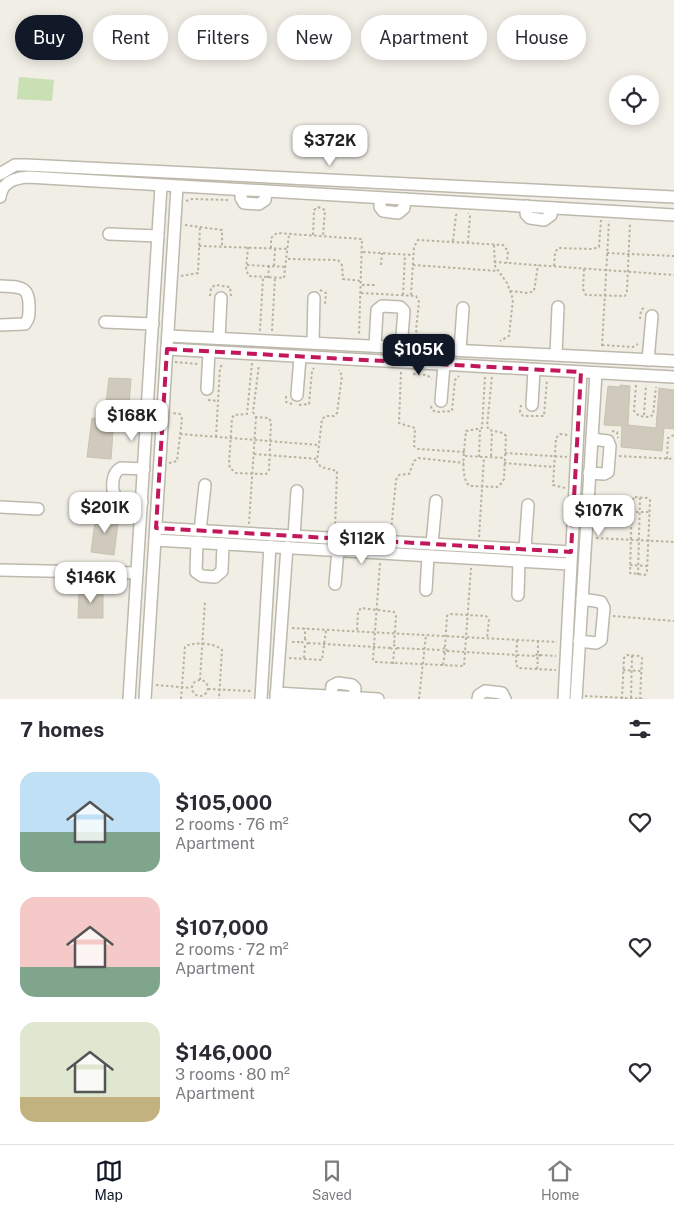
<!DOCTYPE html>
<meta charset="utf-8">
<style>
:root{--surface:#fff;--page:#f7f7f7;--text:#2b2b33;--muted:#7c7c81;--line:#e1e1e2;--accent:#111827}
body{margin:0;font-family:"Public Sans",sans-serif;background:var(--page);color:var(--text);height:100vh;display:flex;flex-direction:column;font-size:19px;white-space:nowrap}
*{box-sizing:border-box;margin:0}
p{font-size:16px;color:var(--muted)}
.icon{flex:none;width:28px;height:28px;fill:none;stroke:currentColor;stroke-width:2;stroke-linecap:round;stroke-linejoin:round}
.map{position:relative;height:699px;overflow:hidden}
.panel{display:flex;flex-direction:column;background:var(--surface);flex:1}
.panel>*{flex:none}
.banner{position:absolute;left:15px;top:15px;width:645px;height:45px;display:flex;gap:10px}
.fabs{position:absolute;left:609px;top:75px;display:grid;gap:10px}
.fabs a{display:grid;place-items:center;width:50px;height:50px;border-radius:50%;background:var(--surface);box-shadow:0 2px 12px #0003;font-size:25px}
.price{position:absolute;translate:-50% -42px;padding:0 11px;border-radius:10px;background:#fff;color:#222;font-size:16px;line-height:32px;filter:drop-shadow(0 1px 2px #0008)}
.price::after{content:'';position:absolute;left:50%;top:30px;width:15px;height:11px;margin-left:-8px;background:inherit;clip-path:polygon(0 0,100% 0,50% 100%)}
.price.current{background:var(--accent);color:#fff}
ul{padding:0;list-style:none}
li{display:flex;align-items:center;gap:15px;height:125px;padding:0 20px}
li span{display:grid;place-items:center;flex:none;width:140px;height:100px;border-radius:15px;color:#555}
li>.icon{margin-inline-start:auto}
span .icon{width:60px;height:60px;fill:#fffc;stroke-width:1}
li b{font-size:21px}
h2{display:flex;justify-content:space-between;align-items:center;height:60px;padding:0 20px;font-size:21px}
.tag{padding:0 18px;border-radius:22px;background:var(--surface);box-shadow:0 2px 12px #0003;font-size:18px;line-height:45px}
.tag.current{background:var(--accent);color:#fff}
.menu{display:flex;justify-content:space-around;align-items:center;height:70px;border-top:1px solid var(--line);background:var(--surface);font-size:14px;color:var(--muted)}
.menu a{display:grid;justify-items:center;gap:2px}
.menu .current{color:var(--accent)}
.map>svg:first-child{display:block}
.green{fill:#c8e0b3}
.building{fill:#d0cabc;stroke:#cac3b0}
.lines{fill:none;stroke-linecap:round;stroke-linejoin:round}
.minor-casing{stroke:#bdb9ac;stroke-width:14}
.path{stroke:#bab29c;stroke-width:2;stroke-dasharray:2.5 2.5;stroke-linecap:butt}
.minor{stroke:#fff;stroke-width:11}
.marked{fill:none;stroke:#c2185b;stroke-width:4;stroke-dasharray:10 6;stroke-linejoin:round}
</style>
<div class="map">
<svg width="674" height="699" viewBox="0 0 674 699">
<rect width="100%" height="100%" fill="#f0eee5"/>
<path class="green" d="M19,77l35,3 -2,21 -35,-2z"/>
<g class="building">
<path d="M109,378l22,1 -3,40 -14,-1 -3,41 -24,-2 5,-39 12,1z"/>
<path d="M620,385l10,1 -2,39 28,3 3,-40 15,2v39l-10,-1 -2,23 -41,-4 1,-21 -18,-1 4,-39 12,1z"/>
<path d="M96,513l23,2 -5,40 -23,-3z"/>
<path d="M79,590h24v28h-25z"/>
</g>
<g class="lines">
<g class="minor-casing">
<g id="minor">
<path d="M0,174l15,-9h11l648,32"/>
<path d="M241,190v8l3,5 15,1 6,-4 1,-8"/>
<path d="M0,197c2,-15 14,-19 28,-20l646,38"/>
<path d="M380,198v9l3,4 15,2 6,-5 1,-9"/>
<path d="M527,206l-1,8 4,4 14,2 7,-5 1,-7"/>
<path d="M109,234l49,2"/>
<path d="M0,286c20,1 30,-1 29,23 0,6 0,10 -4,15l-25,1"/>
<path d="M105,322l48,2"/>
<path d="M168,336l506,25"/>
<path d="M219,338l2,-40"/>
<path d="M313,343l1,-45"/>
<path d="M375,346l2,-36 5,-4 18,1 4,4 -3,37"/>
<path d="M167,349l507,28"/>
<path d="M460,350l3,-42"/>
<path d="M556,355l2,-48"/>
<path d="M648,360l4,-44"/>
<path d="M207,389l2,-37"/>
<path d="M297,395l3,-38"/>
<path d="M441,401l3,-36"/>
<path d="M532,405l2,-35"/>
<path d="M589,473l15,1 4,-2 2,-26 -2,-5 -16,-2"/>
<path d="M142,502l-24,-3c-8,-7 -7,-26 3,-31l23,1"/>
<path d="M0,507l38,2"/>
<path d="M156,528l415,24"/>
<path d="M200,531l5,-46"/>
<path d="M294,536l3,-45"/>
<path d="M155,540l415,24"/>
<path d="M197,542l-1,30 6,4 13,1 7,-6 1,-27"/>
<path d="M432,544l4,-43"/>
<path d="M525,549l3,-44"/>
<path d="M0,570l137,3"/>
<path d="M335,584l3,-34"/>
<path d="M426,590l2,-34"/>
<path d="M518,595l1,-34"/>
<path d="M579,641l17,2 5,-3 3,-32 -3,-6 -19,-3"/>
<path d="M276,693l102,6"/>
<path d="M331,696l1,-10 6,-3 14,2 3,3 -1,10"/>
<path d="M129,699l32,-513"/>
<path d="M145,699l32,-512"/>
<path d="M261,699l9,-153"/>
<path d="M276,699l11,-152"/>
<path d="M478,699l1,-4 6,-4 17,2 3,6"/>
<path d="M564,699l17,-327"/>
<path d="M576,699l20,-326"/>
</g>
</g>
<g class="path">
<path d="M186,201l6,-2 36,1"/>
<path d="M185,225l37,5v16"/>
<path d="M313,235l1,-25 4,-3 7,3 -2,26"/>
<path d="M453,241l3,-26 3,-2"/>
<path d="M468,243l2,-27 -2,-3"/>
<path d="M494,245l1,21 12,17 6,16 -4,37 -9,5"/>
<path d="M199,246l89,3"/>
<path d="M248,247l-2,23 3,6 35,2 5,-44"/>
<path d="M271,248v-10l6,-5 85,6 -3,97"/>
<path d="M363,252l50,3"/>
<path d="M607,253l67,3"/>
<path d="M288,259l50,1 4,5 1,14 18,2"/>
<path d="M494,262l180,13"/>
<path d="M247,265l40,2"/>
<path d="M381,265l1,-12"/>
<path d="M413,265l85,6"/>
<path d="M274,266l1,-18"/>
<path d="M554,266l1,-13 3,-5 34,1 7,-2 2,-27"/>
<path d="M584,269l-1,20 3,6 39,1 2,-5 3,-68"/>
<path d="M181,276l17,-3 2,-45"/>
<path d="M268,278l1,-12"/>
<path d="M362,285h14"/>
<path d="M320,290l6,3 -1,11"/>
<path d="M510,291l18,2 6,-2 4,-26"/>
<path d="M361,293l55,3 3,6 -3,28 1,4 5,3"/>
<path d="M403,295l2,-40"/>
<path d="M411,295l3,-48 4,-7 85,5 5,6 -1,12"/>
<path d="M210,296l1,-8 4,-3 15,2 1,9"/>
<path d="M640,319l1,-9 4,-3"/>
<path d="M260,331l3,-53"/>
<path d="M272,331l3,-53"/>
<path d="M602,345l31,2 5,-3"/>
<path d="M602,346l7,-125"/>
<path d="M175,362l23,2"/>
<path d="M252,363l-5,51 -13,1 -2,3 -3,46 1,4 6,5 30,1 3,-4 2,-48 -2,-4 -13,-1 -3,-5 6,-47"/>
<path d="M401,372l-2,51 16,5 -1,18 4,3 47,3"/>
<path d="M413,374l14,1 5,4"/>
<path d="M485,377l-3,51 -16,3c-1,13 -7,49 4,55l27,1 3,-2 4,-6 2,-43 -3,-3 -14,-3 -2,-4 5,-50"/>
<path d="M636,385l-2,26 5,5 10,1 4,-2 3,-28"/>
<path d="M286,396v6l6,2"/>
<path d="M208,400l10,1"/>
<path d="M299,405l10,-1 3,-33 2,-3"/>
<path d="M521,405l-1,7 3,4h21l3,-36"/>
<path d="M431,406l1,4 4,2 16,-1 3,-31 4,-4"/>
<path d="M644,415l2,-30"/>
<path d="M612,431l5,1 1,6"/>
<path d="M180,434l139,11"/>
<path d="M216,437l4,-69 3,-5"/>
<path d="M505,453l62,4"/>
<path d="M254,454l64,5"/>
<path d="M465,456l40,2"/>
<path d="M491,456l1,-25"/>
<path d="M619,456l55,3"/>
<path d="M479,457l1,-27"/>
<path d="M667,459l1,-21 6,-3"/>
<path d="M169,463l8,-2 5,-42 -2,-5 -8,-1"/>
<path d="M504,463l50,4"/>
<path d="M565,488l-12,-3 3,-47 4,-4 8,1"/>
<path d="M635,497l12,1 3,2 -3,72 -2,3 -15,-2 2,-73z"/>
<path d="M631,512h18"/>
<path d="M249,524l7,-107"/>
<path d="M335,529l2,-58 -16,-4 -4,-5 5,-43 4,-3h8l3,-3 5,-37 -3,-6"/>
<path d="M391,530l5,-50 3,-5 10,-1 5,-13 5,-3 45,5"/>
<path d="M479,537l5,-80"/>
<path d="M596,538l78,4"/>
<path d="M380,563l-7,96 2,3 89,4 7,-98"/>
<path d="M630,565l17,1"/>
<path d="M638,575l2,-78"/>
<path d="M613,616l61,5"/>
<path d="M292,628l265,14"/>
<path d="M357,630l1,-18 3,-4 33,4 2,4 -2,29"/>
<path d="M305,639v-11"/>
<path d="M517,640l-1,24 2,4 38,2"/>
<path d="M292,642h10"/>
<path d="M308,643l83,5"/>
<path d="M445,647l2,-31 3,-2 36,2 3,4 -2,18"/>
<path d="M397,648l45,2"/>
<path d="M447,651l88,5"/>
<path d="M538,653v-12"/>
<path d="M540,655l16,1"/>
<path d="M289,658l33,2 4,-30"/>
<path d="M304,658l1,-13 3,-2 -3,-4 -3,3 3,3"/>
<path d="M393,664l1,-13 3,-3 -3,-3 -3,3 3,3"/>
<path d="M443,665l2,-12 2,-2 -2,-4 -3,3 3,3"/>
<path d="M537,669l1,-10 -3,-3 3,-3 2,4 -2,2"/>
<path d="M623,670l18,1"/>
<circle cx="200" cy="688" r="8"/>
<path d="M200,680l5,-79"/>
<path d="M156,685l35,3"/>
<path d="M208,689l43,2"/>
<path d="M585,696l60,3"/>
<path d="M631,698l1,-43"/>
<path d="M181,699l4,-52c6,-6 31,-4 37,3l-3,49"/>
<path d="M419,699l7,-64"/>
<path d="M622,699l2,-41 3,-3 12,1 3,2 -2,41"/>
</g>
<use href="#minor" class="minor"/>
</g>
<path class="marked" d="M167,349l414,23 -10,180 -415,-24z"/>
</svg>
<div class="fabs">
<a><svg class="icon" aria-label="locate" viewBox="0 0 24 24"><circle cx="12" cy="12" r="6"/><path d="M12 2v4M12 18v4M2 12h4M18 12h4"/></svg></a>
</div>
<b class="price" style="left:330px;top:167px">$372K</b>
<b class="price current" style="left:419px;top:376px">$105K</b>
<b class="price" style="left:132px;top:442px">$168K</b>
<b class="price" style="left:105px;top:534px">$201K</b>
<b class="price" style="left:599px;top:537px">$107K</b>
<b class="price" style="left:362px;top:565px">$112K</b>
<b class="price" style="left:91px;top:604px">$146K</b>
<div class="banner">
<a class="tag current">Buy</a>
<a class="tag">Rent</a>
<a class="tag">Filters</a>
<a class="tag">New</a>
<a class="tag">Apartment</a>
<a class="tag">House</a>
</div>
</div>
<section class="panel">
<h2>7 homes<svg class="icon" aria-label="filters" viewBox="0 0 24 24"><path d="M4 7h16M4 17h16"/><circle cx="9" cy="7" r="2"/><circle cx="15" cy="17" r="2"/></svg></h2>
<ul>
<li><span style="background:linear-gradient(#bfe0f5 60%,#7fa58c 0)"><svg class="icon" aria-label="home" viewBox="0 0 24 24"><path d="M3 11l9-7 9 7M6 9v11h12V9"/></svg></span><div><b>$105,000</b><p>2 rooms · 76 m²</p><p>Apartment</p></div><svg class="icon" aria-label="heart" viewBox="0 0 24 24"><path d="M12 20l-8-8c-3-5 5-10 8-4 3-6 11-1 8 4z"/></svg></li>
<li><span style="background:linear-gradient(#f6c9c9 70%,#7fa58c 0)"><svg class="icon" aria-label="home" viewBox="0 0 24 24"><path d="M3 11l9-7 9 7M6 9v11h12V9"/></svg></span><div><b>$107,000</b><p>2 rooms · 72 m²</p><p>Apartment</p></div><svg class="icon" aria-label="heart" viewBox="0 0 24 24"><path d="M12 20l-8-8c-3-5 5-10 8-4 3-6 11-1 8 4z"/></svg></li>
<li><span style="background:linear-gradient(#dfe7d0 75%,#c2b280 0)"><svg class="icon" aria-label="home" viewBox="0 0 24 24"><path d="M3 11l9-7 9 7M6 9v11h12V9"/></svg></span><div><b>$146,000</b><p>3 rooms · 80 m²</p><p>Apartment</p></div><svg class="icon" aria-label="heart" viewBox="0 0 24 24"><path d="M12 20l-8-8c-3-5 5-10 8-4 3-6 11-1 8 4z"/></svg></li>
</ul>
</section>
<nav class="menu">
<a class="current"><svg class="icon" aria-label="map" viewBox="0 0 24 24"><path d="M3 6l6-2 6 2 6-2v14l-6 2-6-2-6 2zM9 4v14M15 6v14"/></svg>Map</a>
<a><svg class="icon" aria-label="saved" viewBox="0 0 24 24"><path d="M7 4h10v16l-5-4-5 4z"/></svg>Saved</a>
<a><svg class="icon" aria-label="home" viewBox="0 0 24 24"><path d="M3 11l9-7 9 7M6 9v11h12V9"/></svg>Home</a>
</nav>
